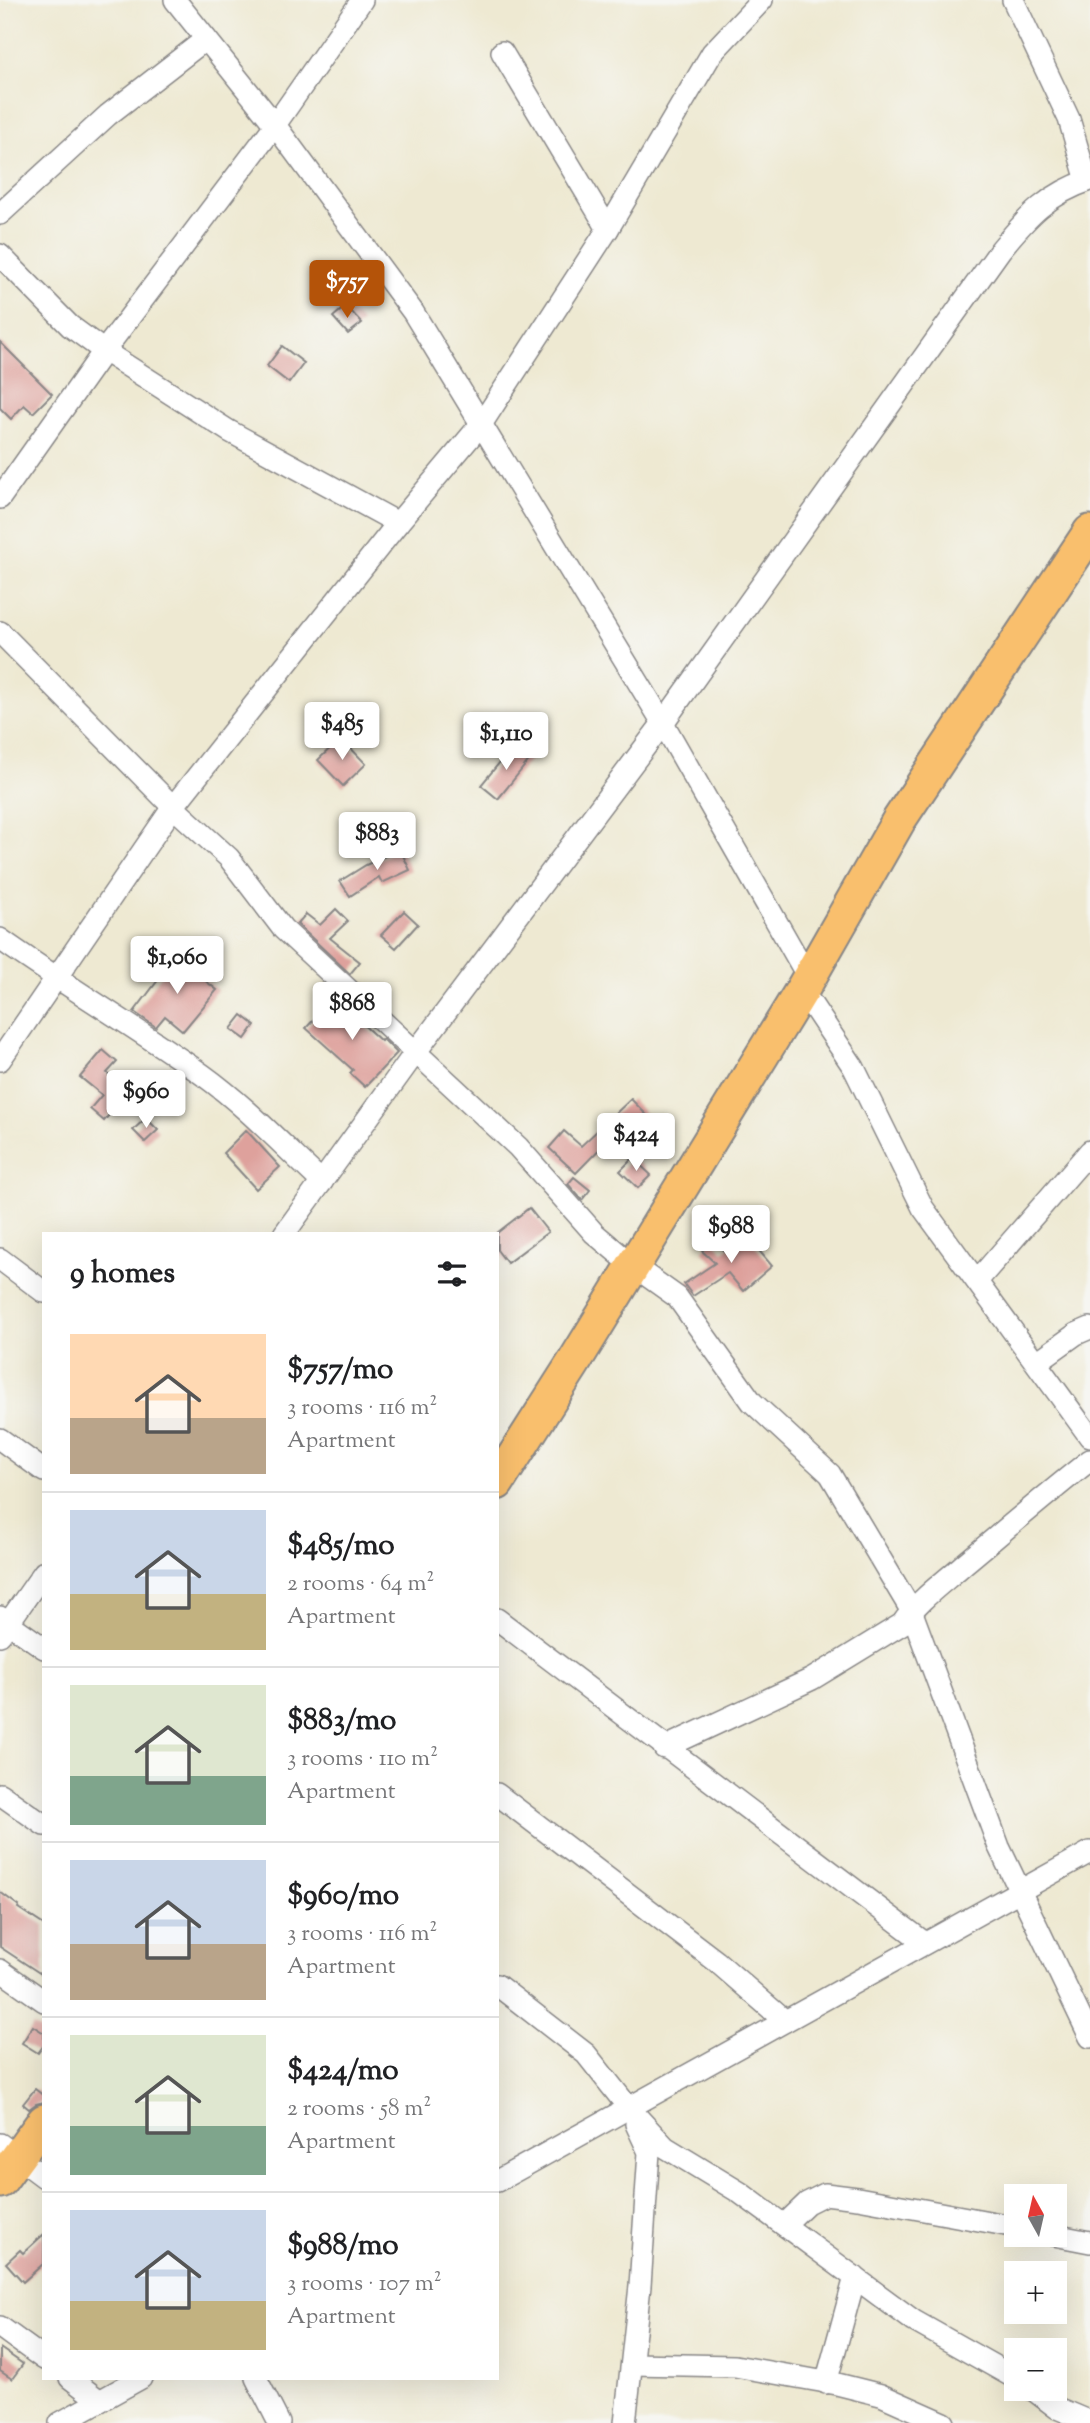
<!DOCTYPE html>
<meta charset="utf-8">
<style>
:root{--surface:#fff;--page:#f6f6f6;--text:#202124;--muted:#757577;--line:#e0e0e0;--accent:#b45309}
body{margin:0;font-family:"Sorts Mill Goudy",serif;background:var(--page);color:var(--text);height:100vh;display:flex;flex-direction:column;font-size:26px;white-space:nowrap}
*{box-sizing:border-box;margin:0}
p{font-size:23px;color:var(--muted)}
.icon{flex:none;width:38px;height:38px;fill:none;stroke:currentColor;stroke-width:2;stroke-linecap:round;stroke-linejoin:round}
.map{position:relative;flex:1;overflow:hidden}
.drawer{position:absolute;left:42px;top:1232px;width:457px;height:1148px;display:flex;flex-direction:column;background:var(--surface);border-radius:0px;box-shadow:0 7px 28px #0002}
.drawer>*{flex:none}
.needle{width:46px;rotate:352deg}
.buttons{position:absolute;left:1004px;top:2184px;display:grid;gap:14px}
.buttons a{display:grid;place-items:center;width:63px;height:63px;border-radius:0px;background:var(--surface);box-shadow:0 7px 28px #0002;font-size:35px}
.price{position:absolute;translate:-50% -60px;padding:0 16px;border-radius:7px;background:#fff;color:#222;font-size:23px;line-height:46px;filter:drop-shadow(0 2px 4px #0008)}
.price::after{content:'';position:absolute;left:50%;top:42px;width:21px;height:16px;margin-left:-10px;background:inherit;clip-path:polygon(0 0,100% 0,50% 100%)}
.price.active{background:var(--accent);color:#fff}
ul{padding:0;list-style:none}
li{display:flex;align-items:center;gap:21px;height:175px;padding:0 28px}
li+li{border-top:2px solid var(--line)}
li span{display:grid;place-items:center;flex:none;width:196px;height:140px;border-radius:0px;color:#555}
li>.icon{margin-inline-start:auto}
span .icon{width:84px;height:84px;fill:#fffc;stroke-width:1}
li b{font-size:30px}
h2{display:flex;justify-content:space-between;align-items:center;height:84px;padding:0 28px;font-size:30px}
.map>svg:first-child{display:block}
.building{fill:#dea19c}
.lines{fill:none;stroke-linecap:round;stroke-linejoin:round}
.street-casing{stroke:#888686;stroke-width:24}
.primary-casing{stroke:#888686;stroke-width:37}
.street{stroke:#fff;stroke-width:21}
.primary{stroke:#f9bf6d;stroke-width:33}
</style>
<div class="map">
<svg width="1090" height="2423" viewBox="0 0 1090 2423">
<rect width="100%" height="100%" fill="#f6f6f2"/>
<filter id="ink" filterUnits="userSpaceOnUse"><feTurbulence type="fractalNoise" baseFrequency=".0143" numOctaves="2"/><feDisplacementMap in="SourceGraphic" scale="14" xChannelSelector="R" yChannelSelector="G"/><feConvolveMatrix kernelMatrix="1 2 1 2 8 2 1 2 1" color-interpolation-filters="sRGB"/></filter>
<filter id="wash" filterUnits="userSpaceOnUse"><feTurbulence type="fractalNoise" baseFrequency=".00686" numOctaves="4" result="noise"/><feDisplacementMap in="SourceGraphic" scale="28" xChannelSelector="R" yChannelSelector="G"/><feGaussianBlur stdDeviation="1.57" result="paint"/><feColorMatrix in="noise" values="0 0 0 0 0 0 0 0 0 0 0 0 0 0 0 0 0 1.4 0 .05"/><feComposite in="paint" operator="in"/></filter>
<g filter="url(#wash)">
<rect width="100%" height="100%" fill="#eee9d2"/>
<g id="blocks">
<g class="building">
<path d="M346,306l16,17 -14,11 -15,-17z"/>
<path d="M0,342l52,52 -19,19 -9,-8 -13,14 -11,-11z"/>
<path d="M282,346l22,17 -15,20 -22,-17z"/>
<path d="M341,738l25,26 -23,22 -25,-26z"/>
<path d="M514,745l17,13 -33,41 -17,-14z"/>
<path d="M400,849l10,21 -28,13 -3,-6 -29,19 -10,-15 26,-16z"/>
<path d="M336,909l12,12 -18,17 30,24 -10,12 -53,-50 9,-10 14,11z"/>
<path d="M404,911l14,13 -22,24 -15,-13z"/>
<path d="M185,957l22,18 -4,4 14,11 -34,41 -18,-15 -9,11 -22,-15 37,-49 5,3z"/>
<path d="M334,998l47,43 2,-2 14,14 -32,34 -15,-14 3,-3 -47,-42z"/>
<path d="M242,1015l13,10 -10,14 -14,-10z"/>
<path d="M103,1050l14,12 -10,11 22,18 -25,30 -14,-12 12,-14 -22,-18z"/>
<path d="M631,1099l38,39 -23,21 -27,-30 -43,44 -27,-25 15,-17 17,15z"/>
<path d="M146,1118l12,12 -13,12 -12,-12z"/>
<path d="M246,1130l34,37 -24,22 -33,-36z"/>
<path d="M633,1158l18,17 -13,13 -18,-17z"/>
<path d="M574,1177l16,13 -8,10 -14,-16z"/>
<path d="M529,1208l19,24 -41,31 -10,-13v-17z"/>
<path d="M745,1234l27,32 -29,25 -15,-18 -35,23 -9,-12 31,-21 -13,-12 10,-11 12,11z"/>
<path d="M0,1892l19,14 -1,2 26,17v51l-44,-29z"/>
<path d="M33,2026l11,7v12l-6,8 -16,-10z"/>
<path d="M35,2089l9,7v6l-8,2 -7,5 -6,-5z"/>
<path d="M44,2234v29l-21,19 -17,-19 14,-13 3,3z"/>
<path d="M0,2348l23,16 -11,15 -12,-8z"/>
</g>
</g>
</g>
<g filter="url(#ink)">
<use href="#blocks" fill-opacity="0" stroke="#888686" stroke-width="2"/>
<g class="lines">
<g class="street-casing">
<g id="street">
<path d="M175,0l100,125 138,187 250,411 145,254"/>
<path d="M1013,0l56,119 18,62"/>
<path d="M502,52l106,177"/>
<path d="M0,214l108,-99 98,-76"/>
<path d="M0,255l70,71 34,25 125,80 169,92"/>
<path d="M0,498l104,-147 171,-226 87,-125"/>
<path d="M0,632l173,175 56,51 54,71 235,218 76,86 38,32 45,32 75,105 78,72 81,136 88,237 91,190"/>
<path d="M0,939c66,47 137,89 203,136 43,31 80,71 119,107"/>
<path d="M802,990l52,78 69,140 167,229"/>
<path d="M0,1060l173,-253 225,-284 84,-100 126,-194 104,-176 50,-53"/>
<path d="M284,1234l131,-181 248,-330 338,-474c27,-33 47,-55 89,-69"/>
<path d="M0,1259l44,33"/>
<path d="M977,1281l113,-130"/>
<path d="M1037,1362l39,-28 14,-6"/>
<path d="M0,1439l44,32"/>
<path d="M0,1617l44,31"/>
<path d="M497,1619l428,324"/>
<path d="M0,1635l44,-63"/>
<path d="M664,1748l148,-69 90,-55c16,-24 41,-41 62,-60 42,-35 83,-70 126,-104"/>
<path d="M0,1794l44,31"/>
<path d="M497,1794l219,167 69,60"/>
<path d="M0,1970l44,31"/>
<path d="M497,1985l89,69 42,53 37,40 74,45 175,129 103,58"/>
<path d="M0,2144l44,33"/>
<path d="M497,2181l593,-329"/>
<path d="M784,2225l23,-22 18,-9 33,4 159,29"/>
<path d="M1054,2235l36,7"/>
<path d="M0,2327l44,32"/>
<path d="M632,2364l103,2 102,18 44,11 63,28"/>
<path d="M70,2378l30,23"/>
<path d="M256,2378l23,45"/>
<path d="M826,2383l29,-106"/>
<path d="M1032,2389l25,19 33,14"/>
<path d="M60,2423l81,-45"/>
<path d="M625,2423l15,-137 9,-134 -13,-28"/>
</g>
</g>
<g class="primary-casing">
<g id="primary">
<path d="M497,1483l76,-119 229,-374 97,-170 191,-288"/>
<path d="M0,2181l44,-60"/>
</g>
</g>
<use href="#street" class="street"/>
<use href="#primary" class="primary"/>
</g>
</g>
</svg>
<div class="buttons">
<a><svg class="needle" viewBox="-14 -14 28 28"><path d="M0-13l5 13h-10z" fill="#e53935"/><path d="M0 13l5-13h-10z" fill="#757577"/></svg></a>
<a>+</a>
<a>−</a>
</div>
<b class="price active" style="left:347px;top:320px">$757</b>
<b class="price" style="left:342px;top:762px">$485</b>
<b class="price" style="left:506px;top:772px">$1,110</b>
<b class="price" style="left:377px;top:872px">$883</b>
<b class="price" style="left:177px;top:996px">$1,060</b>
<b class="price" style="left:352px;top:1042px">$868</b>
<b class="price" style="left:146px;top:1130px">$960</b>
<b class="price" style="left:636px;top:1173px">$424</b>
<b class="price" style="left:731px;top:1265px">$988</b>
<section class="drawer">
<h2>9 homes<svg class="icon" aria-label="filters" viewBox="0 0 24 24"><path d="M4 7h16M4 17h16"/><circle cx="9" cy="7" r="2"/><circle cx="15" cy="17" r="2"/></svg></h2>
<ul>
<li><span style="background:linear-gradient(#ffd9b3 60%,#b9a48a 0)"><svg class="icon" aria-label="home" viewBox="0 0 24 24"><path d="M3 11l9-7 9 7M6 9v11h12V9"/></svg></span><div><b>$757/mo</b><p>3 rooms · 116 m²</p><p>Apartment</p></div></li>
<li><span style="background:linear-gradient(#c9d6e8 60%,#c2b280 0)"><svg class="icon" aria-label="home" viewBox="0 0 24 24"><path d="M3 11l9-7 9 7M6 9v11h12V9"/></svg></span><div><b>$485/mo</b><p>2 rooms · 64 m²</p><p>Apartment</p></div></li>
<li><span style="background:linear-gradient(#dfe7d0 65%,#7fa58c 0)"><svg class="icon" aria-label="home" viewBox="0 0 24 24"><path d="M3 11l9-7 9 7M6 9v11h12V9"/></svg></span><div><b>$883/mo</b><p>3 rooms · 110 m²</p><p>Apartment</p></div></li>
<li><span style="background:linear-gradient(#c9d6e8 60%,#b9a48a 0)"><svg class="icon" aria-label="home" viewBox="0 0 24 24"><path d="M3 11l9-7 9 7M6 9v11h12V9"/></svg></span><div><b>$960/mo</b><p>3 rooms · 116 m²</p><p>Apartment</p></div></li>
<li><span style="background:linear-gradient(#dfe7d0 65%,#7fa58c 0)"><svg class="icon" aria-label="home" viewBox="0 0 24 24"><path d="M3 11l9-7 9 7M6 9v11h12V9"/></svg></span><div><b>$424/mo</b><p>2 rooms · 58 m²</p><p>Apartment</p></div></li>
<li><span style="background:linear-gradient(#c9d6e8 65%,#c2b280 0)"><svg class="icon" aria-label="home" viewBox="0 0 24 24"><path d="M3 11l9-7 9 7M6 9v11h12V9"/></svg></span><div><b>$988/mo</b><p>3 rooms · 107 m²</p><p>Apartment</p></div></li>
</ul>
</section>
</div>
